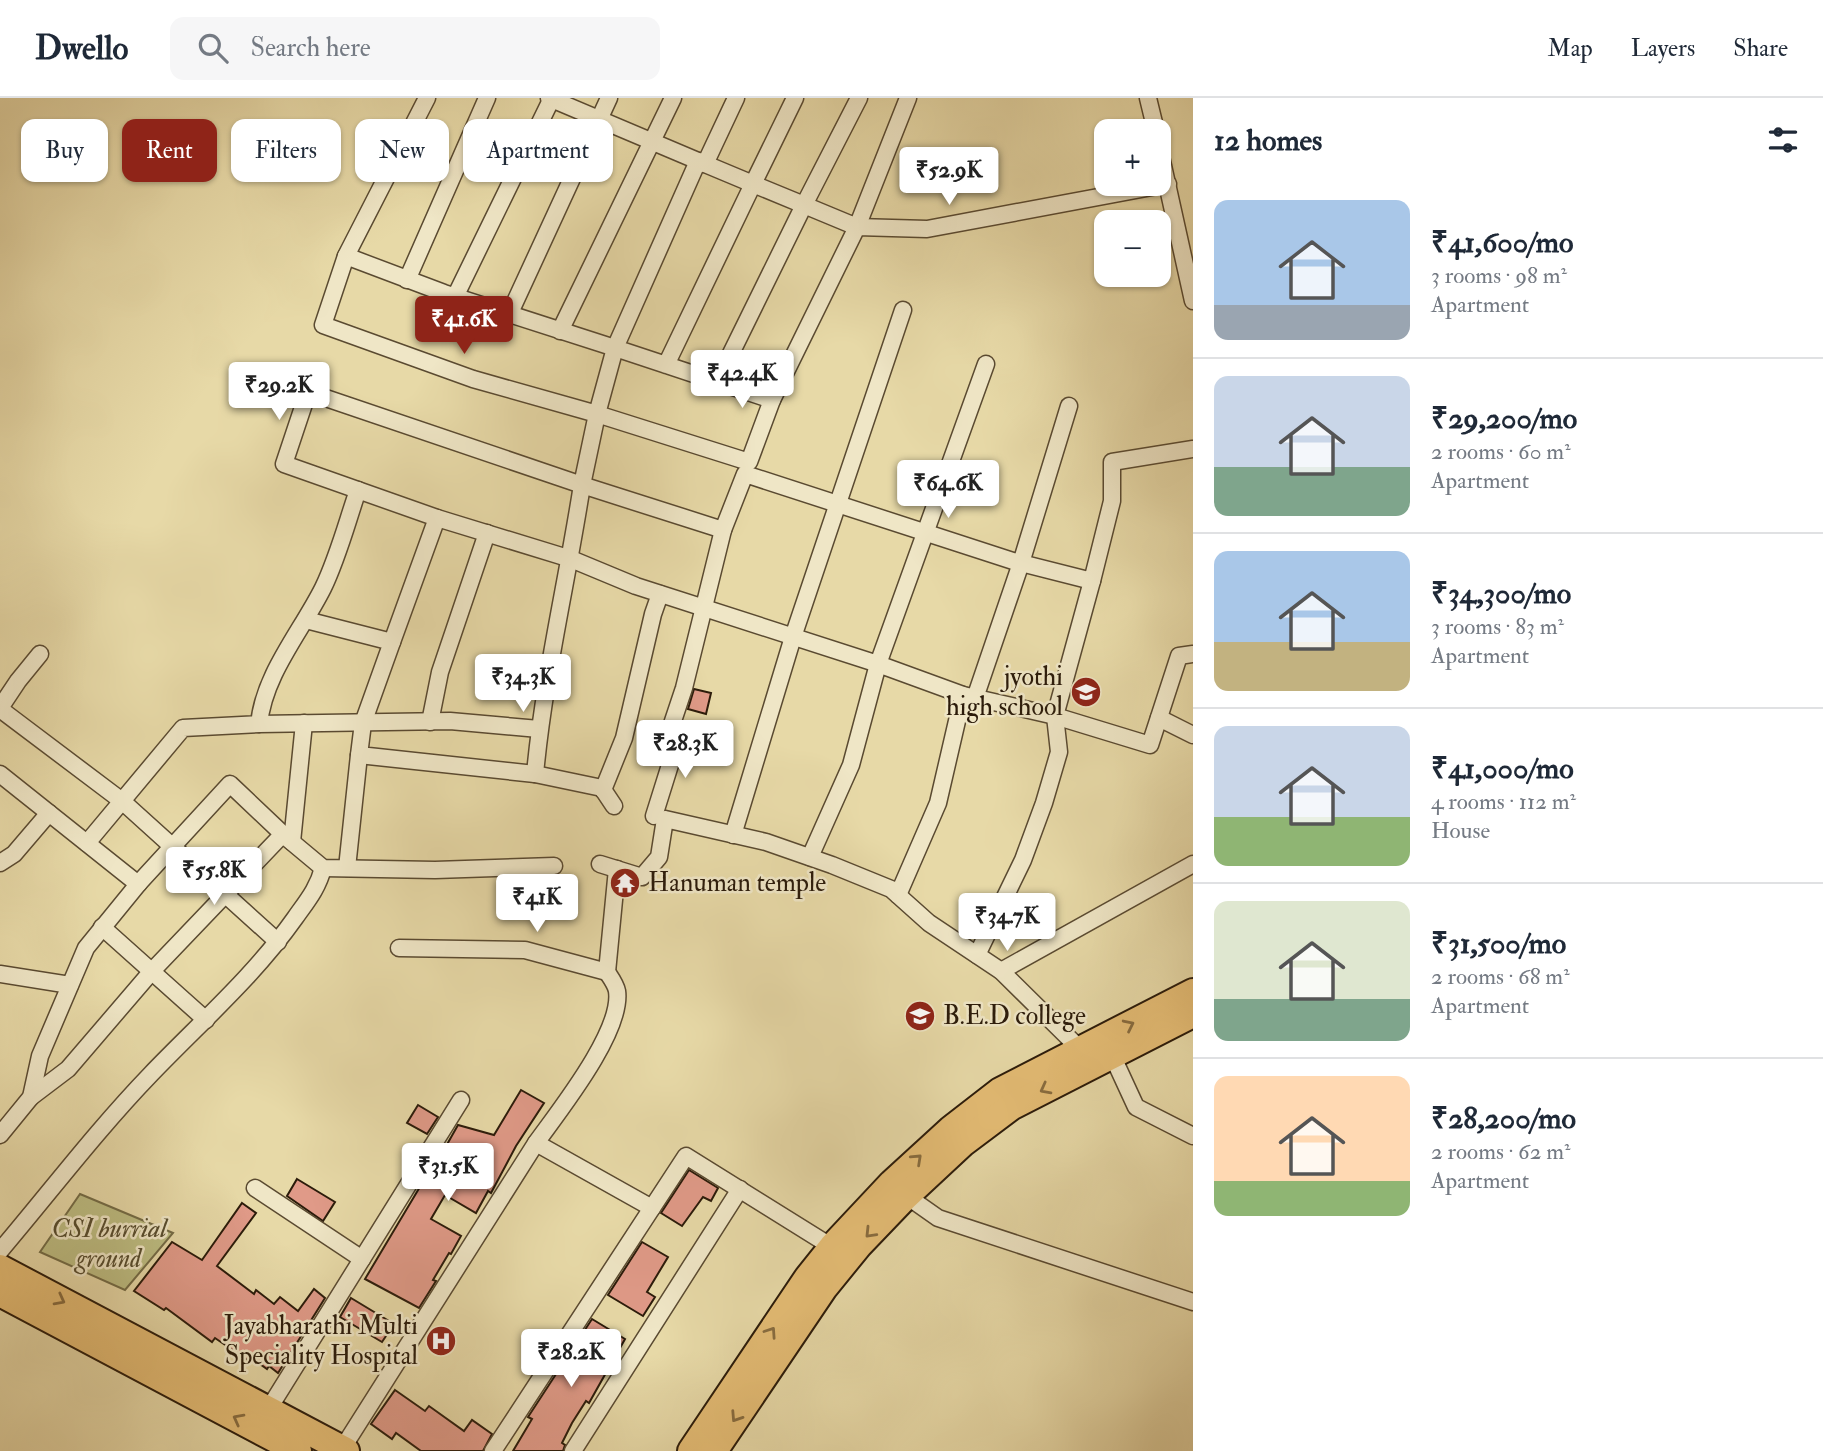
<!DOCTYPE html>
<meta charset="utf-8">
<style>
:root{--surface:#fff;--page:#f6f6f7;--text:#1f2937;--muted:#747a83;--line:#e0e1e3;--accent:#8f2418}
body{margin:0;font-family:"IM FELL Double Pica",serif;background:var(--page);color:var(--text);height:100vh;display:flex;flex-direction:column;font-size:26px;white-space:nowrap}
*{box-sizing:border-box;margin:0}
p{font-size:23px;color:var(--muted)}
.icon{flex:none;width:38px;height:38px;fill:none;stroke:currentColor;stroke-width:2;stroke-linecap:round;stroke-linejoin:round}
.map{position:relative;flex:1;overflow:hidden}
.panel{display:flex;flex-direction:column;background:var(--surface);width:630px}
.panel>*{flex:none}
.hud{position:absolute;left:21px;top:21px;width:665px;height:63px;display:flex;gap:14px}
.controls{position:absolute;left:1094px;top:21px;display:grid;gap:14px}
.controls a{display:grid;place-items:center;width:77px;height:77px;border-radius:14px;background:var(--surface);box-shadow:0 2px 5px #0004;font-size:35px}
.price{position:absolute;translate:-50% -60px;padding:0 16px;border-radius:7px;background:#fff;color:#222;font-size:23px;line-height:46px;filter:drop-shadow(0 2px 4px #0008)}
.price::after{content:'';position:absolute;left:50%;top:42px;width:21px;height:16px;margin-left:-10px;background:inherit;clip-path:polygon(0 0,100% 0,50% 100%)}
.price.selected{background:var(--accent);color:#fff}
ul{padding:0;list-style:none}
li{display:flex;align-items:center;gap:21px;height:175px;padding:0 21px}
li+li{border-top:2px solid var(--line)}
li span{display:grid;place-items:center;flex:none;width:196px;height:140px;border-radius:14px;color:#555}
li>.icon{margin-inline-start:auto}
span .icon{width:84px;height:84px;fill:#fffc;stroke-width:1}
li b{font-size:30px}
h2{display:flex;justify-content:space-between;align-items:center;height:84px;padding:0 21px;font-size:30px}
.pill{padding:0 24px;border-radius:14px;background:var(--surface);box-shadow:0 2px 5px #0004;font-size:24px;line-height:63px}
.pill.selected{background:var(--accent);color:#fff}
header{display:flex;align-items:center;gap:42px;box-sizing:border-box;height:98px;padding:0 35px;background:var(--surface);border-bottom:2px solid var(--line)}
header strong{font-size:33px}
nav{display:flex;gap:38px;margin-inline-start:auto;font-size:24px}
.search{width:490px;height:63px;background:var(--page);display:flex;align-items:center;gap:18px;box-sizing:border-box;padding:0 24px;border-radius:14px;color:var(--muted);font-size:26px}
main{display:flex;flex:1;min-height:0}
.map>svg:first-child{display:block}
.green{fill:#bdbd82;stroke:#746c46;stroke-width:2}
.building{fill:#e09a88;stroke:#2b1b0a;stroke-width:2}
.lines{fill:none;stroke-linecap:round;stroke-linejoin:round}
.minor-casing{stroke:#5a4a31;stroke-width:19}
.primary-casing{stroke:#2b1b0a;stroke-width:30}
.trunk-casing{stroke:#2b1b0a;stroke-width:30}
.minor{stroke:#efe6c6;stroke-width:16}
.primary{stroke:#e4bc74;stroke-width:26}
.trunk{stroke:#e4bc74;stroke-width:26}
.oneway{stroke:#886c3f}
.labels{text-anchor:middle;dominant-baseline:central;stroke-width:5;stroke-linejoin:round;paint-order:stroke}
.poi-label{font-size:26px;fill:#2b1b0a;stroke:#efe6c6;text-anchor:end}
.park-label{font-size:26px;font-style:italic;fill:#574c2e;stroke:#efe6c6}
</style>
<header>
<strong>Dwello</strong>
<div class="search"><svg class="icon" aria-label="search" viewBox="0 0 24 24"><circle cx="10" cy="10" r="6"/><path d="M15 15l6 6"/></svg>Search here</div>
<nav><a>Map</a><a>Layers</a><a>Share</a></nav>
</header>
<main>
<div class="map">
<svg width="1193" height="1353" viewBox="0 0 1193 1353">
<rect width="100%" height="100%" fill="#e7d9a7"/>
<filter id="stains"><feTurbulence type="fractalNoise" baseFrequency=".00286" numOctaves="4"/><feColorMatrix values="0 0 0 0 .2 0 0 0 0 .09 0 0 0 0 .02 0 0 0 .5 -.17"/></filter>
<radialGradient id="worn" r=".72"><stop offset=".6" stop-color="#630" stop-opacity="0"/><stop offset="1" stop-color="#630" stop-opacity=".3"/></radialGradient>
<path class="green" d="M80,1096l93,39 -48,57 -85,-38z"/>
<g class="building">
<path d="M694,591l17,4 -5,21 -18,-5z"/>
<path d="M521,992l23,13 -28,43 -25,47 -3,-2 -12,22 -31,-18 -14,24 30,17 -10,18 -2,-1 -16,27 3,1 -17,27 -54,-29 65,-109 2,1 26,-46 36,10z"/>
<path d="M418,1007l20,12 -11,17 -20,-11z"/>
<path d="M689,1072l29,18 -7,13 -8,-4 -21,29 -21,-13z"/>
<path d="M297,1081l38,23 -12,19 -36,-25z"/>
<path d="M242,1105l14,10 -39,53 37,28 2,-4 18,14 6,-7 18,14 16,-22 11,9 -47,75 -9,-7 -2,3 -14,-10 -3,3 -35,-24 -3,4 -46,-34 -2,2 -30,-19 38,-49 30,18z"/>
<path d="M642,1144l26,15 -21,35 8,5 -12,19 -35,-21z"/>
<path d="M351,1200l43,26 -12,18 -42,-25z"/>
<path d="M592,1221l33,20 -36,64 -3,-2 -14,22 -10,20 3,2 -2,6h-50l19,-32 -4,-2z"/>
<path d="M395,1292l30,21 4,-5 35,25 8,-11 20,14 -9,17h-62l-25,-18 -4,6 -21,-15z"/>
</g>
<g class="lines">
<g class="minor-casing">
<g id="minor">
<path d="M549,0l149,63"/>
<path d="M859,0l-55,107 53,22 51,-129"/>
<path d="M1148,0l8,33"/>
<path d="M1158,45l35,158"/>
<path d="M705,66l31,-66"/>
<path d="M346,158l81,-158"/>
<path d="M407,182l80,-182"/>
<path d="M455,199l97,-199"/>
<path d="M509,217l100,-217"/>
<path d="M560,233l113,-233"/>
<path d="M666,267l87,-181 -55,-23 -83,187 157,52 85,-173 70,2 241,-45"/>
<path d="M248,278l60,16 274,93 15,-71 18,-66 -171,-55 -98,-37 -23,69 150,54 124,35 152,48 23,-62"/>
<path d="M717,284l87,-177 -51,-21 42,-86"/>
<path d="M308,294l-24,72 153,54"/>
<path d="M306,522l86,22 -29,81 -4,32 176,19"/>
<path d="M392,544l45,-124 134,41 65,27 242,78 108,-300"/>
<path d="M975,600l46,-135 48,-157"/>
<path d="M0,610l18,-27 22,-27"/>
<path d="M0,611l122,92 156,141"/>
<path d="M1159,620l34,17"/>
<path d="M430,624l10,-50 47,-139"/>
<path d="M259,626l191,-3 89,8"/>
<path d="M0,676l138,110 92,-100 57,54 36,30 112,2 119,-4"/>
<path d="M603,692l21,-52 29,-124 7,-20"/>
<path d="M614,708l-12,-18 -67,-14c9,-97 32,-192 47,-289l141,45"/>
<path d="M654,718l26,-83 -10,-3 14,-42 39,-158 22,-56 268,87 79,20 20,-80v-39l81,-13"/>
<path d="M733,737l60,-198 110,-327"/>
<path d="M292,744l12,-119"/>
<path d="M87,745l96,-115 76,-4c5,-50 42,-92 64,-136 15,-31 24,-66 35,-98"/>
<path d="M810,759l41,-92 27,-101 85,31 92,21 95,29 29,-89 14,-2"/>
<path d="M0,765l14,-9 35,-41"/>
<path d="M600,766l42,13 17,-20 6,-38 101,23 66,23 59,24 38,34 72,48 79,78 3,5"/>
<path d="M347,770l12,-113"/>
<path d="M898,797l40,-92 25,-108"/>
<path d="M102,829l104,93"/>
<path d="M399,850l126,2 82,22 10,-103"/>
<path d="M977,857l46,-95 21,-57 15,-51 -4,-36 37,-135"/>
<path d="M1001,873l192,-107"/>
<path d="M0,876l70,11"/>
<path d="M1112,957l24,52 57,29"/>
<path d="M31,999l37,-28 84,-98 131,-137"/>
<path d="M0,1037l31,-38 9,-41 46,-108 53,-65"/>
<path d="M536,1045c23,-32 87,-112 81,-152 -1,-6 -6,-13 -10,-19"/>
<path d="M255,1090l107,71"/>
<path d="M901,1094l37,26 255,84"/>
<path d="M0,1153c50,-59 97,-121 151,-177 49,-51 103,-98 144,-156 12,-17 23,-30 28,-50"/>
<path d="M268,1312l193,-310"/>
<path d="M342,1351l194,-306 116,65"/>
<path d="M493,1353l193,-295 146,91"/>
<path d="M573,1353l167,-262"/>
</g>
</g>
<g class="primary-casing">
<g id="primary">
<path d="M691,1353l117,-174 24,-30 60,-64 59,-54 49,-38 193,-99"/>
<path d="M714,1353l110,-163 35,-43 46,-48 58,-54 48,-36 182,-93"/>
</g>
</g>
<g class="trunk-casing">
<g id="trunk">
<path d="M0,1170l346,183"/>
<path d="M0,1195l298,158"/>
</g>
</g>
<use href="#minor" class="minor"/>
<use href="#primary" class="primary"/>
<use href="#trunk" class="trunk"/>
</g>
<defs><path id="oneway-chevron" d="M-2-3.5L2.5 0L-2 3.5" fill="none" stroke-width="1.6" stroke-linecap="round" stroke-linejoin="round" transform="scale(1.75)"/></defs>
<g class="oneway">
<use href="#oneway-chevron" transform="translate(1129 927) rotate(-26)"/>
<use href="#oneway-chevron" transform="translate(1045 991) rotate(152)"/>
<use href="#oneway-chevron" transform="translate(917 1061) rotate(-43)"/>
<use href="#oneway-chevron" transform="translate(870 1135) rotate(134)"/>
<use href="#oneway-chevron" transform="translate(60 1202) rotate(28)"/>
<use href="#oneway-chevron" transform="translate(771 1234) rotate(-56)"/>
<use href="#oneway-chevron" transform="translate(736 1319) rotate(123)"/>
<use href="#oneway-chevron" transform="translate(238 1321) rotate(-152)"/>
</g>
<defs>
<g id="school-disc" transform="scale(1.575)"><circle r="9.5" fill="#8f2418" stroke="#efe6c6"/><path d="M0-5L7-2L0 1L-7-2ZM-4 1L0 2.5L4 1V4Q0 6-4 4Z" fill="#fff"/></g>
<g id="temple-disc" transform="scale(1.575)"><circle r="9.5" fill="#8f2418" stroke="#efe6c6"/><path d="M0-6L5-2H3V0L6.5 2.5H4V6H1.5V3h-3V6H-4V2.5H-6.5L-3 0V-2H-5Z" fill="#fff"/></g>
<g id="university-disc" transform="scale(1.575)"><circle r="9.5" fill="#8f2418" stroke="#efe6c6"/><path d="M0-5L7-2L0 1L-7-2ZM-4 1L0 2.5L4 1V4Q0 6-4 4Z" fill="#fff"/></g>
<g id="hospital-disc" transform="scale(1.575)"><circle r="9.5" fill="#8f2418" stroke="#efe6c6"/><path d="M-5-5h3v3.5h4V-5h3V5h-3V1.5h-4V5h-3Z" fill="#fff"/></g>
</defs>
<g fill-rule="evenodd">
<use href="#school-disc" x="1086" y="594"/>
<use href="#temple-disc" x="625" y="785"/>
<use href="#university-disc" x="920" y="918"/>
<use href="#hospital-disc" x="441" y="1243"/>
</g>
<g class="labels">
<g class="poi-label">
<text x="1063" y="579">jyothi<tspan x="1063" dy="30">high school</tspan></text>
<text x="648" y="785" text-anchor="start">Hanuman temple</text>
<text x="943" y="918" text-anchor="start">B.E.D college</text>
<text x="418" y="1228">Jayabharathi Multi<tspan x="418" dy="30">Speciality Hospital</tspan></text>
</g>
<g class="park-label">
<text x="109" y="1131">CSI burrial<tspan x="109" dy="30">ground</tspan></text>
</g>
</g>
<rect width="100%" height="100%" filter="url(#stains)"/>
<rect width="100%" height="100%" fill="url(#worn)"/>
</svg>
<div class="controls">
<a>+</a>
<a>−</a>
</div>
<b class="price" style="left:949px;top:109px">₹52.9K</b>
<b class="price selected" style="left:464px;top:258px">₹41.6K</b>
<b class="price" style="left:742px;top:312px">₹42.4K</b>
<b class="price" style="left:279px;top:324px">₹29.2K</b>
<b class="price" style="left:948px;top:422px">₹64.6K</b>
<b class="price" style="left:523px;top:616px">₹34.3K</b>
<b class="price" style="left:685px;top:682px">₹28.3K</b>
<b class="price" style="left:214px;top:809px">₹55.8K</b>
<b class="price" style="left:537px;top:836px">₹41K</b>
<b class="price" style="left:1007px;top:855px">₹34.7K</b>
<b class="price" style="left:448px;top:1105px">₹31.5K</b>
<b class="price" style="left:571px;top:1291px">₹28.2K</b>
<div class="hud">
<a class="pill">Buy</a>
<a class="pill selected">Rent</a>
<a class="pill">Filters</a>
<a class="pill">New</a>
<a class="pill">Apartment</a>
</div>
</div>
<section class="panel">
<h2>12 homes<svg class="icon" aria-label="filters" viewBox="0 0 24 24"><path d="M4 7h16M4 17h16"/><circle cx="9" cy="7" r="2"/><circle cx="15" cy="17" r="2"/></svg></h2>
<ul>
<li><span style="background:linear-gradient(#a9c7e8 75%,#9aa5b1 0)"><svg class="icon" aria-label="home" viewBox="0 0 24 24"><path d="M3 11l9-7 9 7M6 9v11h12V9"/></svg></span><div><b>₹41,600/mo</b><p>3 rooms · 98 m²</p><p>Apartment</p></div></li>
<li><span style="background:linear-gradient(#c9d6e8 65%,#7fa58c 0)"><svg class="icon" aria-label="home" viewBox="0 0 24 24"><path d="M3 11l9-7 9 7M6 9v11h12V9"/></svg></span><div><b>₹29,200/mo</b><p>2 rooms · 60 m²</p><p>Apartment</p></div></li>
<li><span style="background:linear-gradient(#a9c7e8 65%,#c2b280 0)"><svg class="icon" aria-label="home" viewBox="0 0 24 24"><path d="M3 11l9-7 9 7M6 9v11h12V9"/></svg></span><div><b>₹34,300/mo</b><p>3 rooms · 83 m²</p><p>Apartment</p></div></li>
<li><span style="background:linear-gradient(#c9d6e8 65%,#8fb573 0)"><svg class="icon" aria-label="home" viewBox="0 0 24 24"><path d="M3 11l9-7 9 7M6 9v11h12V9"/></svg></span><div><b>₹41,000/mo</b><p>4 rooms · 112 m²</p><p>House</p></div></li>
<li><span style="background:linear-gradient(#dfe7d0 70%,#7fa58c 0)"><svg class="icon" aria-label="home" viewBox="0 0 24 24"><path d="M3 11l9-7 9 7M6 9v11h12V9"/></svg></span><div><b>₹31,500/mo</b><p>2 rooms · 68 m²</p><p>Apartment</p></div></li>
<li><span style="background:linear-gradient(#ffd9b3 75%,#8fb573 0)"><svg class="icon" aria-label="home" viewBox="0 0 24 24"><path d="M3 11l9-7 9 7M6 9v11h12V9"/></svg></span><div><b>₹28,200/mo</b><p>2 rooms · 62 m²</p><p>Apartment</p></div></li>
</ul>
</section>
</main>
